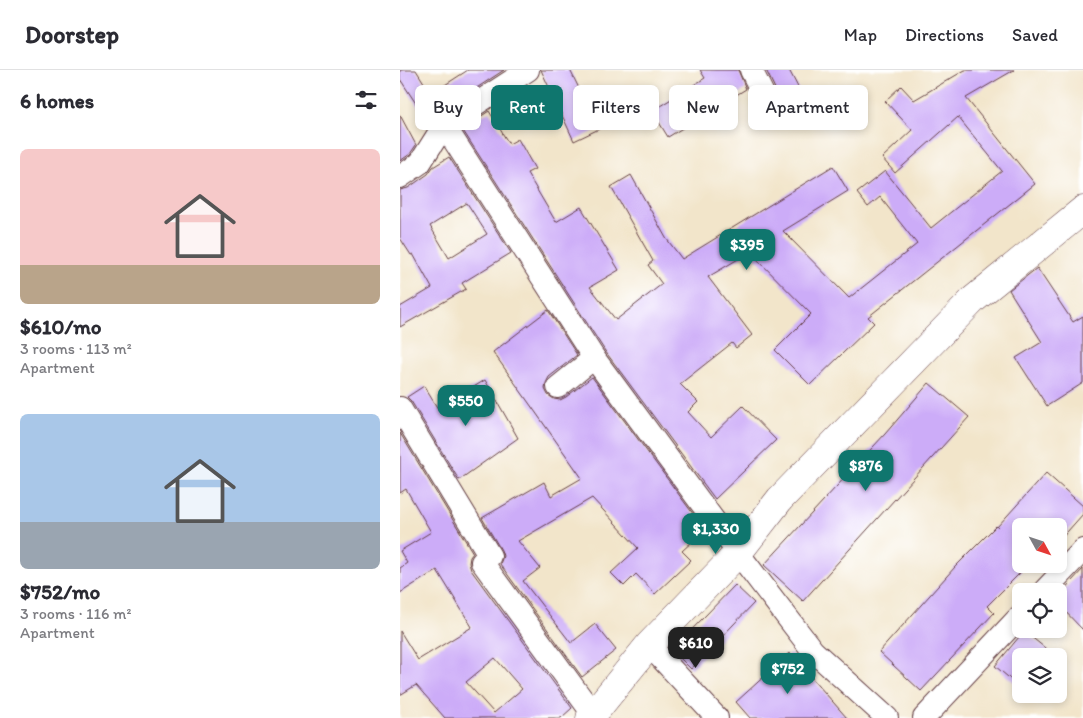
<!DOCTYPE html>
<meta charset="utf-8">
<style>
:root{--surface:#fff;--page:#f2f2f3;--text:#2b2b33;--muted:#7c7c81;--line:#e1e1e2;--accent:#0f766e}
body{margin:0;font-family:Itim,sans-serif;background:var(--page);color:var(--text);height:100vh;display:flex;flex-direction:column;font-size:19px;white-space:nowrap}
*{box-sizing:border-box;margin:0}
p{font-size:16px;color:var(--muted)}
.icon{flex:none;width:28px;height:28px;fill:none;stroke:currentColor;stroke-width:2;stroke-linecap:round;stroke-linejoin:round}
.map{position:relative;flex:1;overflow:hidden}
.drawer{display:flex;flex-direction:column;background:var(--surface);width:400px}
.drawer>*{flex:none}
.banner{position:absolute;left:15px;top:15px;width:475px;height:45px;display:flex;gap:10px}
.needle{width:32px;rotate:130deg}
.fabs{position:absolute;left:612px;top:448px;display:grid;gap:10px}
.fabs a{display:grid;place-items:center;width:55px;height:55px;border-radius:8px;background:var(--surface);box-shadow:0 2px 8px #0003;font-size:25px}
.price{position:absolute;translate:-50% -42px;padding:0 11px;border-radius:10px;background:var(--accent);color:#fff;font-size:16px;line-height:32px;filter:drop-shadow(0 1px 2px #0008)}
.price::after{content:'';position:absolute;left:50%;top:30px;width:15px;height:11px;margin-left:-8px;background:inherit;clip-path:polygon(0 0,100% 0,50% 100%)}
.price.on{background:#222;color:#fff}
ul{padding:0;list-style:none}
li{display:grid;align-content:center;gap:10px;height:265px;padding:0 20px}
li span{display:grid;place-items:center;height:155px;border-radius:8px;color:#555}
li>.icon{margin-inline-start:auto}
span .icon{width:90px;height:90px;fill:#fffc;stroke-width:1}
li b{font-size:21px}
h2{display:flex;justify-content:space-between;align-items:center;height:60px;padding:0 20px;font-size:21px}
.pill{padding:0 18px;border-radius:8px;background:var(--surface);box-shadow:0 2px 8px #0003;font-size:18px;line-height:45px}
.pill.on{background:var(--accent);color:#fff}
header{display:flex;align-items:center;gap:30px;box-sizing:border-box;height:70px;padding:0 25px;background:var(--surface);border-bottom:1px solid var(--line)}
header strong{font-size:24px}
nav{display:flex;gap:28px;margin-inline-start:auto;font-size:18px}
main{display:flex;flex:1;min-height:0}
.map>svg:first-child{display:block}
.building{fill:#ccacf8;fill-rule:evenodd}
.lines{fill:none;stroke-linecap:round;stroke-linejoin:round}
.minor-casing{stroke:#633d43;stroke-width:24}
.tertiary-casing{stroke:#633d43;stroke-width:29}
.minor{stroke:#fff;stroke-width:22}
.tertiary{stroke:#fff;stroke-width:28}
</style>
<header>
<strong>Doorstep</strong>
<nav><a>Map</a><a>Directions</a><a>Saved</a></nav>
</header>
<main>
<section class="drawer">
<h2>6 homes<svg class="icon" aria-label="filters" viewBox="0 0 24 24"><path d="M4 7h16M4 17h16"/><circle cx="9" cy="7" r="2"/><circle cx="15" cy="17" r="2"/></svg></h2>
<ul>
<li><span style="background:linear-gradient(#f6c9c9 75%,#b9a48a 0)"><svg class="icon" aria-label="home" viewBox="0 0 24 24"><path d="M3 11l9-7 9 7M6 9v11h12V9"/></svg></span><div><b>$610/mo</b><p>3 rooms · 113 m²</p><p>Apartment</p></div></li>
<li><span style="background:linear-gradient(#a9c7e8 70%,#9aa5b1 0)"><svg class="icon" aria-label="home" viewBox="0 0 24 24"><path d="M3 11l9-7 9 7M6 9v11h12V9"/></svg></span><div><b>$752/mo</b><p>3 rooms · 116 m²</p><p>Apartment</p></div></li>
</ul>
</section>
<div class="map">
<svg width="683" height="648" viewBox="0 0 683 648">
<rect width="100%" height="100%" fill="#fff"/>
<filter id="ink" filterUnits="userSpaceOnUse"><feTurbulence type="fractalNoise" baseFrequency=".02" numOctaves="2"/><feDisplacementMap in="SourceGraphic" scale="10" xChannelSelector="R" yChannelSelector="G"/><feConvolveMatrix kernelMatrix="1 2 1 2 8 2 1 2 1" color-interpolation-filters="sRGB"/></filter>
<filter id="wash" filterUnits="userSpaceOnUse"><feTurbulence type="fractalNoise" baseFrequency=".0096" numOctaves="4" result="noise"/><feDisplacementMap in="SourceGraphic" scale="20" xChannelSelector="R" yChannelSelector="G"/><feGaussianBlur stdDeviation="1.12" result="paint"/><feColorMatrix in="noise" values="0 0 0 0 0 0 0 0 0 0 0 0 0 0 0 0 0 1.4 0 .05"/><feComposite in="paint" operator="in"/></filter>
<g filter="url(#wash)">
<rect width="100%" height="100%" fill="#f2e5ca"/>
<g id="blocks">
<g class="building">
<path d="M0,0h16l15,24 37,-24h36l-67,44 -9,8 -28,-43z"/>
<path d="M141,0h29l29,59 -25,12z"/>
<path d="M300,0h38l8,19 -78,48 -16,-26 53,-33z"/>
<path d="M366,0h23l11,21 -19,10z"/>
<path d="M565,0h49l-48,28 69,86 -167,133 6,6 -64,62 -35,-35 36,-36 -61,-62 -42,25 44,58 -16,13 -4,-5 -52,41 18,18 -10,10 23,25 32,-31 33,34 -61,59 -110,-148 -143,-222 27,-18 20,33 9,-5 17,30 -8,4 29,49 25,-15 38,63 -29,17 26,33 46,-36 -14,-19 5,-4 -42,-74 20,-12 35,63 16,21 151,-93 15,25 -65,40 66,67 68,-54 -37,-47 -12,10 -11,-14 28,-22 46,57 71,-57 -44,-54 -63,56 -13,-15 30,-28 -27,-29 16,-15 13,14z"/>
<path d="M0,45l16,30 -6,9 -10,7z"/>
<path d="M49,87l62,96 -49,30 4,6 -66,38v-20l32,-19 -19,-34 -2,1 -11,-17v-48l8,-2 20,-14 5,-7zM67,133l20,31 -38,24 -19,-32z"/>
<path d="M637,198l36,54 10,-6v67l-36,23 -31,-48 26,-16 -33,-52z"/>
<path d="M148,240l29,45 -28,22 -3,6 -1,6 3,6 6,4 6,1 6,-3 26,-20 113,153 -23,21 9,9 -36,34 -19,-20 -12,12 -13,-13 27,-25 -46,-50 -74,43 22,27 -17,13 48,62 24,-19 21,26 -34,27 -82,-113 3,-8 -2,-6 -19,-32 62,-36 7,14 31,-18 -89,-126z"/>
<path d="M85,310l33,58 -59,42 -48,-79 -4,-4 17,-11 14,23z"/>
<path d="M529,313l40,34 -166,184 -39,-36 121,-131z"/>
<path d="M0,363l73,120 -3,4 -1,6 2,7 101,138 -11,10h-116l-29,-33 -16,10v-64l18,29 54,-33 -35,-57 -37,23v-25l7,-5 -7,-12 31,-19 -25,-43 -6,4zM95,588l27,31 -28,24 -28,-31z"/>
<path d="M646,403l37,33v8l-24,27v-15h-38v46l-34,34 7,7 -73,78 -42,-39 76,-85 41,-41 1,1z"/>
<path d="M683,499v61l-24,-25v-10z"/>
<path d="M335,515l19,18 -63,66 -19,-19z"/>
<path d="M624,561l31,25h-34v32l-26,-22z"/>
<path d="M390,583l57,65h-97l-14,-16z"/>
</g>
</g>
</g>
<g filter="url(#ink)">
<use href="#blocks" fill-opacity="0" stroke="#633d43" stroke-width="1"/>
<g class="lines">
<g class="minor-casing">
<g id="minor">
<path d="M128,0l-84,55 150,233"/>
<path d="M351,0l22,44"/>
<path d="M0,107l20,-14 24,-38"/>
<path d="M158,317l36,-29 144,195 75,98 74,67"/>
<path d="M0,338l90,148 -8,6 111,152"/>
<path d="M644,521l39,-41"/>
<path d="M249,575l68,73"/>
<path d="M524,648l97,-103"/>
</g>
</g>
<g class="tertiary-casing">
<path id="tertiary" d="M190,648l59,-73 89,-92 42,-54 194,-200 109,-89"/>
</g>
<use href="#minor" class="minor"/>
<use href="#tertiary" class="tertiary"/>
</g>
</g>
</svg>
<div class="fabs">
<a><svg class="needle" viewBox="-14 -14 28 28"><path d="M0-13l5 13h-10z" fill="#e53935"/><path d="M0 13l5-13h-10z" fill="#7c7c81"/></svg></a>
<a><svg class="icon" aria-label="locate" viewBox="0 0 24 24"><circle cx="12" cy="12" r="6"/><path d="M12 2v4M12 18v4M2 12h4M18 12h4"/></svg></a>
<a><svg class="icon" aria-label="layers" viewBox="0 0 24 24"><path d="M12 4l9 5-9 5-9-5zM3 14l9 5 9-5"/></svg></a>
</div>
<b class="price" style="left:347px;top:201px">$395</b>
<b class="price" style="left:66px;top:357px">$550</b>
<b class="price" style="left:466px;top:422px">$876</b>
<b class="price" style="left:316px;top:485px">$1,330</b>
<b class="price on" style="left:296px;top:599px">$610</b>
<b class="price" style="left:388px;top:625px">$752</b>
<div class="banner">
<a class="pill">Buy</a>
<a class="pill on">Rent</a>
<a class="pill">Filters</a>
<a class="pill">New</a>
<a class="pill">Apartment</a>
</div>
</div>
</main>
